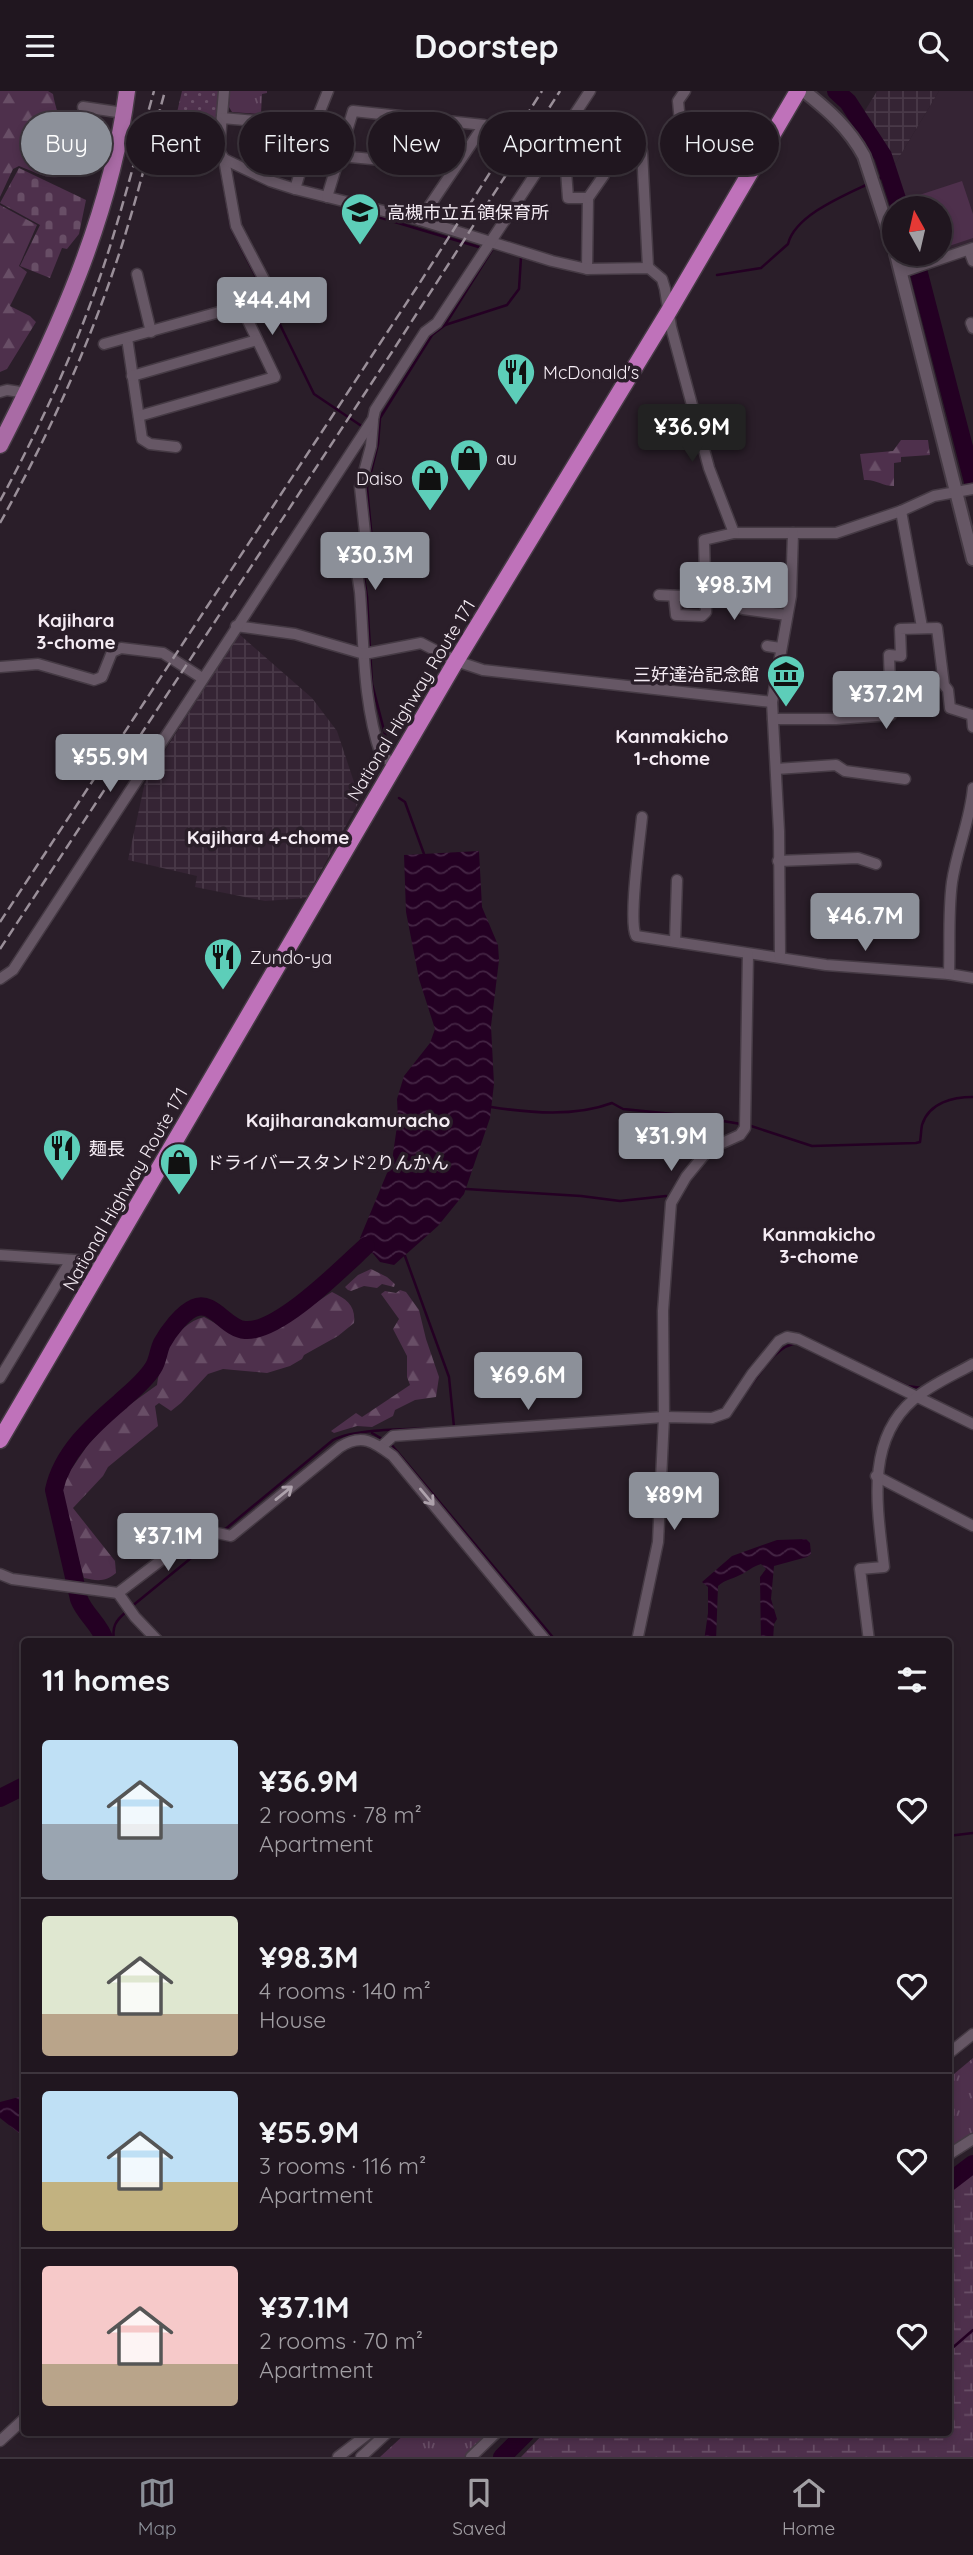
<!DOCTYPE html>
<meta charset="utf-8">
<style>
:root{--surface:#20161f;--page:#2d232c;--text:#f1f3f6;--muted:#a29fa4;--line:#3d353d;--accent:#8c9099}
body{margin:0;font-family:Quicksand,"Noto Sans JP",sans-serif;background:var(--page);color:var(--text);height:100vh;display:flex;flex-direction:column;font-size:26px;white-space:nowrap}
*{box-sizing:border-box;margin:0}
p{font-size:23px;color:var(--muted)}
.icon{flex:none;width:38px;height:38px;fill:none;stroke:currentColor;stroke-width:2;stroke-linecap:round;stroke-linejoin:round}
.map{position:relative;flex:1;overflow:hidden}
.details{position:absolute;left:21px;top:1547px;width:931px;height:798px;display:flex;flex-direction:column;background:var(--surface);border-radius:7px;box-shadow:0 4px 10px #0003,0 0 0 2px var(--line)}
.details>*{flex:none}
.hud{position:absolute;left:21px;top:21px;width:931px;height:63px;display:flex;gap:14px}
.needle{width:46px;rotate:352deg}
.tools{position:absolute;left:882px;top:105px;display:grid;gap:14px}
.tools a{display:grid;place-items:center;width:70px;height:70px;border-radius:50%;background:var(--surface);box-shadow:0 4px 10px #0003,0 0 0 2px var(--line);font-size:35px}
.price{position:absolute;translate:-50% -60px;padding:0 16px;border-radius:7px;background:var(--accent);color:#fff;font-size:23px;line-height:46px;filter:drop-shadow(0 2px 4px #0008)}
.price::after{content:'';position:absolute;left:50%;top:42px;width:21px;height:16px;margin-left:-10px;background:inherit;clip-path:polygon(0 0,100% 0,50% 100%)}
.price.on{background:#222;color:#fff}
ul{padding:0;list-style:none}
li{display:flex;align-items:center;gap:21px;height:175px;padding:0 21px}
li+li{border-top:2px solid var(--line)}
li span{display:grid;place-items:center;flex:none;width:196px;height:140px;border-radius:7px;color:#555}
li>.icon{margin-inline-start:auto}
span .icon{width:84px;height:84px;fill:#fffc;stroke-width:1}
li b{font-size:30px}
h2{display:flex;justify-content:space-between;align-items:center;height:84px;padding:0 21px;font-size:30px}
.pill{padding:0 24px;border-radius:32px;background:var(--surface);box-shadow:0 4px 10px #0003,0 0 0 2px var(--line);font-size:24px;line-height:63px}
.pill.on{background:var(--accent);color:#fff}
header{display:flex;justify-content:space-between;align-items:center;height:91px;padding:0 21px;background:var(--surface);font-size:32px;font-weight:800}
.tabs{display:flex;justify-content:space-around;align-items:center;height:98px;border-top:2px solid var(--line);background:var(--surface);font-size:19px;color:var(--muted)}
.tabs a{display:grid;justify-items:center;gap:4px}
.tabs .on{color:var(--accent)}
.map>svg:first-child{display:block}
.built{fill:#352434}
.industrial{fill:url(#industrial-grid)}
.grass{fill:url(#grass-tufts)}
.forest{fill:url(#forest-firs)}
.wetland{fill:url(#wetland-marsh)}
.cemetery{fill:url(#cemetery-stones)}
.park{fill:url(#park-dots)}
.garden{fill:#4e304c}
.water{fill:url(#water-waves)}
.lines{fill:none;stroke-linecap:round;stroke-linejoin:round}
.stream{stroke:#240023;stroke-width:2.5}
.river{stroke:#240023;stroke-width:18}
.minor-casing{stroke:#453a44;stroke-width:13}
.tertiary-casing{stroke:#453a44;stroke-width:16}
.primary-casing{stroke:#453a44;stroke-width:19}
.trunk-casing{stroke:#453a44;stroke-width:19}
.minor{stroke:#665765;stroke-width:10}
.tertiary{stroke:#665765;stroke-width:12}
.primary{stroke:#a96ba5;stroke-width:16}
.trunk{stroke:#bf72ba;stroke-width:16}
.rail{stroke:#9a8f99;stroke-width:2.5;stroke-dasharray:10 5;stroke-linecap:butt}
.oneway{stroke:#aea2ac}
.labels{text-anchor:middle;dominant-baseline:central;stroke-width:7;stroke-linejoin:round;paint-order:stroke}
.poi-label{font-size:18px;fill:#f5ecf4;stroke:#2a1e29;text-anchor:start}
.street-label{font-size:18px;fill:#f5ecf4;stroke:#2a1e29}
.neighbourhood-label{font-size:19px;font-weight:bold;fill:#f5ecf4;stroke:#2a1e29}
</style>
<header><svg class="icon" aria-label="menu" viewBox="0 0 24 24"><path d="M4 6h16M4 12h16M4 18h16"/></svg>Doorstep<svg class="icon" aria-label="search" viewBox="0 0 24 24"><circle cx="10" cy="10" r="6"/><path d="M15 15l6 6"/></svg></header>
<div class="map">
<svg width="973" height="2366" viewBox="0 0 973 2366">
<defs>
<pattern id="industrial-grid" width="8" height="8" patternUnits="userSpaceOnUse" patternTransform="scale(1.75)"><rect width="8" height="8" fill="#352434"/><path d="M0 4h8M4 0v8" fill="none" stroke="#493948"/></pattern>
<pattern id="grass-tufts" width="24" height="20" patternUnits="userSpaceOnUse" patternTransform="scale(1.75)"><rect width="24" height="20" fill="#4e304c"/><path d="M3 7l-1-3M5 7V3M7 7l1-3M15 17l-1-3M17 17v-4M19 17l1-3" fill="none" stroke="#684e66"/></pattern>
<pattern id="forest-firs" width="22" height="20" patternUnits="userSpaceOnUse" patternTransform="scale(1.75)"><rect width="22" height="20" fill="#4e304c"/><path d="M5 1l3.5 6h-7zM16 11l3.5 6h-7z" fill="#684e66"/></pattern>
<pattern id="wetland-marsh" width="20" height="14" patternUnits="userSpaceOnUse" patternTransform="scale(1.75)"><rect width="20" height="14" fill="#4e304c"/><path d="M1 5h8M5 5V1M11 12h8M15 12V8" fill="none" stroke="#684e66"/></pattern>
<pattern id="cemetery-stones" width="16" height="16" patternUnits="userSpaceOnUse" patternTransform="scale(1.75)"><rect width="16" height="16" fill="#4e304c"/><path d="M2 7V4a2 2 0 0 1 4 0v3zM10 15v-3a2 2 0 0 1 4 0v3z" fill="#684e66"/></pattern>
<pattern id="park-dots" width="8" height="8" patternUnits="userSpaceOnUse" patternTransform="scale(1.75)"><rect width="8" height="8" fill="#4e304c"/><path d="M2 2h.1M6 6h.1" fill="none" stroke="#684e66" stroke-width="1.8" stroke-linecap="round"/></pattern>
<pattern id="water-waves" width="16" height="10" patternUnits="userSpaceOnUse" patternTransform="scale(1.75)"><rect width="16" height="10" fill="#240023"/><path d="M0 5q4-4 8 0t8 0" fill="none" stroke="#442544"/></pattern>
</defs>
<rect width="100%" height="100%" fill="#2a1e29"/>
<path class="built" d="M939,0h34v150l-33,11v-44h-34l-14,-39z"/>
<g class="industrial">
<path d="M877,0h62l-47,78 -11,-29 -18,-26z"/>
<path d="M239,543l73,64 25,33 23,69 -54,98 -41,3 -70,-14 2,-11 -69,-16 17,-78z"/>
</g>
<g class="grass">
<path d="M230,0h37v2l-5,1 -1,20 -29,-2 -3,-5z"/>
<path d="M973,1967v75l-24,16 -1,-70z"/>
<path d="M406,2342h85l-25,24h-86z"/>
</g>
<g class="forest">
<path d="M0,0h48l5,3c4,24 22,60 10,82 -15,5 -30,-5 -44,-10l-6,3 -13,28z"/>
<path d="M0,114l37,20 -18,41 8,6 -17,34 20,10 6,6 -29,47 -7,3z"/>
<path d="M901,349h27l2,15 -29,2v5l-7,1v23c-12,0 -18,-7 -30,-6l-4,-26 33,-3z"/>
<path d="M371,1178l16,8 8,7 -1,3 -12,-3 -5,4 -13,-2 -13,5 -3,-1 -3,-3 13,-12z"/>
<path d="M400,1199l6,2 13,18 7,29 13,38 -3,20 -21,3 -20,10 -2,6 -21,11 -15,-1 -23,7 -3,-2 25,-18 6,4 48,-32 -3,-8v-21l-14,-27 6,-10 -18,-25 4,-3 11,2z"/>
<path d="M332,1201c15,7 24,14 22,31l-16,13 -34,19 -2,4 -12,7 -23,7 -44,-4 -15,5 -27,29 -10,8 -12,-8 -4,3 3,20 -50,41 -5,9 -30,32 42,53 1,12c-10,9 -19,8 -32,5l-23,-81 -1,-11 27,-40 27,-30 43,-31c4,-27 17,-60 47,-68 10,5 19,12 30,15 39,11 67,-21 98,-40z"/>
</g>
<path class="wetland" d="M973,2083v283h-452l23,-24h404l1,-245z"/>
<path class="cemetery" d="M19,77l67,32 -7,34 -12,15 -5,-1 -12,30 -30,-12 20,-41 -40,-22z"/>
<path class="park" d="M182,0h37l-3,35 -41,-5z"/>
<path class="garden" d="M962,90l11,33v24l-33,11v-41h-30l-3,-9z"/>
<g class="water">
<path d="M479,760l3,56 16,38 1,15 -8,66 3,58 -4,34 -26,76 -26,32 -44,39 -14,-3 -20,-24 32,-77 6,-42 -1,-20 7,-23 26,-33 5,-14 -16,-50 -13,-67 -2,-57z"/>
<path d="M806,1448l4,4 1,11 -4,3 -33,9 -3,33 6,20 -3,5 -1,17h-12l-1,-64 6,-8 -5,-5c-10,3 -12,7 -21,11 -9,5 -14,4 -22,11l-2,55h-12l4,-28v-26l-6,-5 30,-26 45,-16z"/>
<path d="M19,2006h5v40l-24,-19v-16z"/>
</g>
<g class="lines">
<g class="stream">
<path d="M219,67l12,70 32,62"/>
<path d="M876,89l13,-6"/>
<path d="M358,120l124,37"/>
<path d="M717,184l44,-7 27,-24c7,-29 57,-49 82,-61"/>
<path d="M266,205l48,98 49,33"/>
<path d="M445,234l62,-20 12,-16 2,-32 15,4"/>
<path d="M383,655l3,-8 -14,-54 -5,-87 -3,-20 8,-37 -5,-52 11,-44 2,-26 52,-83 13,-10 47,-75 -4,-1"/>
<path d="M370,688l-1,-7 9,-17"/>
<path d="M399,707l6,4 19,52"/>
<path d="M491,1016c39,6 84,10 121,-4l11,6 70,7 48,8"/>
<path d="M748,1034l64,21 104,-3 4,-1c1,-6 1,-12 2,-17 7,-23 32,-28 51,-28"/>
<path d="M466,1098l115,7 39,5 46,-5"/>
<path d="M405,1165l44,121 5,50"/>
<path d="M816,1252l91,43 15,2"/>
<path d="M745,1302c14,-17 30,-49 54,-50"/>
<path d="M372,1342l12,7"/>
<path d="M390,1352l166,198"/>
<path d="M223,1440l110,-91c21,-12 81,-11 108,-12"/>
<path d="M131,1516l87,-71"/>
<path d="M114,1550c-2,-14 1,-20 12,-29"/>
<path d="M0,1714l24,-12"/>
<path d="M948,1745l25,-3"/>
<path d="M950,2259l23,-20"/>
</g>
<g class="river">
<path d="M836,0l12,11 35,54 17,52"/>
<path d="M914,163l59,228"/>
<path d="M105,1550c-5,-17 -20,-26 -26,-42l-25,-109c8,-37 38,-64 66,-88 11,-10 25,-21 33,-34 5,-7 5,-17 9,-25 6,-11 20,-30 32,-35 19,-9 32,21 51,22 33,3 96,-61 121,-84"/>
<path d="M0,1707l24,-12"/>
<path d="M948,2092l25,-19"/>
<path d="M502,2366l24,-24"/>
</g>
<g class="minor-casing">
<g id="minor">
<path d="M224,0l-5,60 5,8 12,67 33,63 -7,9 -21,8"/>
<path d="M83,16l41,6"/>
<path d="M222,27l92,8"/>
<path d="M559,48l5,4 4,55h20l-1,71"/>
<path d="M642,60l6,116"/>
<path d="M683,62l-5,-52 7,-10"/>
<path d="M340,65l115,11"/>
<path d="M224,68l46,22 25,8 125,31 132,41 35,8 62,-1 13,11 3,10 6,38 38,141 25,65h102l65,-22 33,-15 39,-7"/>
<path d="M295,98l19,-63 14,-35"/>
<path d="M327,106l26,-86 131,14 -64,95"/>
<path d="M588,107l16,-23"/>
<path d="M969,159l4,11"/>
<path d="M902,181l71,-24"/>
<path d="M137,183l14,58"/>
<path d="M971,232l2,5"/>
<path d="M127,247l15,101 8,5 26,3"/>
<path d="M104,253l137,-38 34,71 -136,39"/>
<path d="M132,285l125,-36"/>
<path d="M0,301l7,-2 20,3"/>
<path d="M373,330l-2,25 -11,41 5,46 -8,39 3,20c4,54 3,112 21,163l14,10"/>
<path d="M901,420l21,116"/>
<path d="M706,488h35l2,30 44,6"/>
<path d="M659,504l22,1"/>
<path d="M674,505l2,19 26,1 4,-4 -2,-72 30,-7"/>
<path d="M236,535l59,8 69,20 57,-11 35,18 27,9 289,32"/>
<path d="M767,555l13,2"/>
<path d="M0,576l38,-3 56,16 8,-3 10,-25 9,-4 42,5 39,25"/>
<path d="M773,628h63l55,-4 -2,-60 12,1 -1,-27 37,-1 7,57 4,5 2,18 22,7 1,12"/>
<path d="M776,678l60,-4 9,6 60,8"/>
<path d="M642,726c-2,22 -14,104 -6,119l190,29 123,9 24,4"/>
<path d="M778,770l80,-3 18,6"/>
<path d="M675,850l2,-61"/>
<path d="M780,866l-1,-126 -7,-129 19,-106 2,-63"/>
<path d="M949,883c1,-30 -1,-62 3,-92 5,-33 18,-61 21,-94"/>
<path d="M0,888l13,-9 360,-551 2,-9 50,-78 12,-9 153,-232"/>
<path d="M0,1164l105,7"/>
<path d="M0,1287l71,-118"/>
<path d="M381,1356l12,-11 271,-19 48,1 14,-5 26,-39 27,-33 8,-4 11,2 175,85"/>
<path d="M876,1385l97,50"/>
<path d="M0,1483l12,5 106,14 80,-61 10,-1 23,5 109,-89c22,-14 34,-5 53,9l153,185"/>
<path d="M118,1502l17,24 23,24"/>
<path d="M637,1550l21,-99 6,-125 -1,-106 8,-108 15,-26 23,-28 31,-14 5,-7 3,-174"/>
<path d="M869,1550l-9,-72 24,-2c-6,-56 -20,-125 29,-167 17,-15 41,-25 60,-36"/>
<path d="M948,1963l25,-20"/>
<path d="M948,2064l25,-16"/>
<path d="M0,2350l24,-22"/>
<path d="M338,2366l31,-24"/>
<path d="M361,2366l26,-24"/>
<path d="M471,2366l25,-24"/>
</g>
</g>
<g class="tertiary-casing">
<g id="tertiary">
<path d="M804,0c24,19 45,37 60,65l30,92"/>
<path d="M896,163l77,305"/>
</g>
</g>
<g class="primary-casing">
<path id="primary" d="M0,354c57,-111 111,-229 127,-354"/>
</g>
<g class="trunk-casing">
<path id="trunk" d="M0,1349l456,-779 213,-350 129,-220"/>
</g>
<use href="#minor" class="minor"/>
<use href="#tertiary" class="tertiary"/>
<use href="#primary" class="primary"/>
<use href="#trunk" class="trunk"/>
<g class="rail">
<path d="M0,410c45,-83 84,-170 112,-261 15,-49 28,-99 42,-149"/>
<path d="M0,432c49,-88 91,-182 122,-278 16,-51 29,-103 43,-154"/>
<path d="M0,831l419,-638 123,-193"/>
<path d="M0,858l392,-597 168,-261"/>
</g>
</g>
<defs><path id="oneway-shaft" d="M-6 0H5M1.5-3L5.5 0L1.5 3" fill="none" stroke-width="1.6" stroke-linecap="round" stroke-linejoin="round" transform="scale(1.75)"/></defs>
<g class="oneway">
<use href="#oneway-shaft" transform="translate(284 1402) rotate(-39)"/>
<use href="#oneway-shaft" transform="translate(427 1406) rotate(50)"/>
</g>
<defs>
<g id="school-pin" transform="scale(2.0125)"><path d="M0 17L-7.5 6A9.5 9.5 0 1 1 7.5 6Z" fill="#5dceb9" stroke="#2a1e29"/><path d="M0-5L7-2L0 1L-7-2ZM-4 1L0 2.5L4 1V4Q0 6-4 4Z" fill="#111"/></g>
<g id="restaurant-pin" transform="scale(2.0125)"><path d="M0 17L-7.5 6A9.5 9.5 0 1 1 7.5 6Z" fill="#5dceb9" stroke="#2a1e29"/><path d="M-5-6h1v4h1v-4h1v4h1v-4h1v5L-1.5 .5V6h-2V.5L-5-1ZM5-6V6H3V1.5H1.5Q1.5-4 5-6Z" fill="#111"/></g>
<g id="shop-pin" transform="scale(2.0125)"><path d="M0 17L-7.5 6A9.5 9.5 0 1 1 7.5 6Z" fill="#5dceb9" stroke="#2a1e29"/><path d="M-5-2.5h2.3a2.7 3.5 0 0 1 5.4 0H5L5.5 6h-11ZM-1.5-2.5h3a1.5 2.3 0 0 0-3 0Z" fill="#111"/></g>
<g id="museum-pin" transform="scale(2.0125)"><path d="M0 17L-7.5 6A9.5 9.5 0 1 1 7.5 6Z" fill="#5dceb9" stroke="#2a1e29"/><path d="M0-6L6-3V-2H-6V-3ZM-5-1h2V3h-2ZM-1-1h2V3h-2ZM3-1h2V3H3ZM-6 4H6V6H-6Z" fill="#111"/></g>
</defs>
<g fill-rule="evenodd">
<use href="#school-pin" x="360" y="121"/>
<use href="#restaurant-pin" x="516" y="281"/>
<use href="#shop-pin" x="469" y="367"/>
<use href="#shop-pin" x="430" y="387"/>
<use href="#museum-pin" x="786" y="583"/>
<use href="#restaurant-pin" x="223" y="866"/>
<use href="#restaurant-pin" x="62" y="1057"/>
<use href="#shop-pin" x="179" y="1071"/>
</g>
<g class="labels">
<g class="poi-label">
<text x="387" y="121">高槻市立五領保育所</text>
<text x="543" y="281">McDonald's</text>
<text x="496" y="367">au</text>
<text x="403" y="387" text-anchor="end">Daiso</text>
<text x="759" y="583" text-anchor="end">三好達治記念館</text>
<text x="250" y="866">Zundo-ya</text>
<text x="89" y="1057">麺長</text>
<text x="206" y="1071">ドライバースタンド2りんかん</text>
</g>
<g class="street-label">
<text transform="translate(411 609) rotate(-59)">National Highway Route 171</text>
<text transform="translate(125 1098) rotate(-60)">National Highway Route 171</text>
</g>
<g class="neighbourhood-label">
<text x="76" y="529">Kajihara<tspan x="76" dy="22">3-chome</tspan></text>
<text x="672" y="645">Kanmakicho<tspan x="672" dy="22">1-chome</tspan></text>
<text x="268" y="746">Kajihara 4-chome</text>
<text x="348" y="1029">Kajiharanakamuracho</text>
<text x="819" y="1143">Kanmakicho<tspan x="819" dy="22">3-chome</tspan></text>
</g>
</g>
</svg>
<div class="tools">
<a><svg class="needle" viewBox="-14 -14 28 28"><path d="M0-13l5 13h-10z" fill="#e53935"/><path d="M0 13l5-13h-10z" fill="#a29fa4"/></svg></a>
</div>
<b class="price" style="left:272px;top:246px">¥44.4M</b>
<b class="price on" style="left:692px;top:373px">¥36.9M</b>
<b class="price" style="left:375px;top:501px">¥30.3M</b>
<b class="price" style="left:734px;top:531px">¥98.3M</b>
<b class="price" style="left:886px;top:640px">¥37.2M</b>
<b class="price" style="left:110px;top:703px">¥55.9M</b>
<b class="price" style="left:865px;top:862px">¥46.7M</b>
<b class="price" style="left:671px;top:1082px">¥31.9M</b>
<b class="price" style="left:528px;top:1321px">¥69.6M</b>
<b class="price" style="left:674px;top:1441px">¥89M</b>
<b class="price" style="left:168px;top:1482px">¥37.1M</b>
<div class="hud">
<a class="pill on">Buy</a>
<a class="pill">Rent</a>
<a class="pill">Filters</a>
<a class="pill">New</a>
<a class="pill">Apartment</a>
<a class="pill">House</a>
</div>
<section class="details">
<h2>11 homes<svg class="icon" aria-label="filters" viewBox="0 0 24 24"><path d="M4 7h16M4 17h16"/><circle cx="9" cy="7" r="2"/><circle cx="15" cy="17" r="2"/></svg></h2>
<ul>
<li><span style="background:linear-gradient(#bfe0f5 60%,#9aa5b1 0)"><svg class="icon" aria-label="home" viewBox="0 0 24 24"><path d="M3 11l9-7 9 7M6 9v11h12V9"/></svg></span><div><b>¥36.9M</b><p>2 rooms · 78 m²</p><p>Apartment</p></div><svg class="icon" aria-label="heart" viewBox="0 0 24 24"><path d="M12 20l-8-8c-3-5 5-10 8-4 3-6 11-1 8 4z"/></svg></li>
<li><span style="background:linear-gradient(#dfe7d0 70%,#b9a48a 0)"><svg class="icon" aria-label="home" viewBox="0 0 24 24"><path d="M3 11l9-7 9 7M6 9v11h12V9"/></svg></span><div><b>¥98.3M</b><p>4 rooms · 140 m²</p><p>House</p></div><svg class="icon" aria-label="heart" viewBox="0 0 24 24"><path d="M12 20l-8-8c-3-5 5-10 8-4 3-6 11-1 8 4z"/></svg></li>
<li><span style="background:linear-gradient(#bfe0f5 65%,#c2b280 0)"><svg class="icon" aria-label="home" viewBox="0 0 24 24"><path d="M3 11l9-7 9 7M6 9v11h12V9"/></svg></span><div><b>¥55.9M</b><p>3 rooms · 116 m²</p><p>Apartment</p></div><svg class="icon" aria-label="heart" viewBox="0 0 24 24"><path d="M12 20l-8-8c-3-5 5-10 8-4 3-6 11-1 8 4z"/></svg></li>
<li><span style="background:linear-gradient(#f6c9c9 70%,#b9a48a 0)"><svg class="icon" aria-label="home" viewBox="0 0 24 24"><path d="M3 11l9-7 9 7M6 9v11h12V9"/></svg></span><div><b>¥37.1M</b><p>2 rooms · 70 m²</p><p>Apartment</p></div><svg class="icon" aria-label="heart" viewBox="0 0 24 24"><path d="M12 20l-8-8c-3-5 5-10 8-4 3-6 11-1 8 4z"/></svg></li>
</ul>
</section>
</div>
<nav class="tabs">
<a class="on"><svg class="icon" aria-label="map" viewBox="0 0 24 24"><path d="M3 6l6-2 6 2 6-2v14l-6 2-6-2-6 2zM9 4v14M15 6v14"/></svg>Map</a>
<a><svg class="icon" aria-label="saved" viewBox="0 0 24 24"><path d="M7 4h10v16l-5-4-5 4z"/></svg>Saved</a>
<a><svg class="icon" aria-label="home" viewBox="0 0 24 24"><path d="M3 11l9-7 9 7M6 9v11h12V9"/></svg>Home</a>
</nav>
